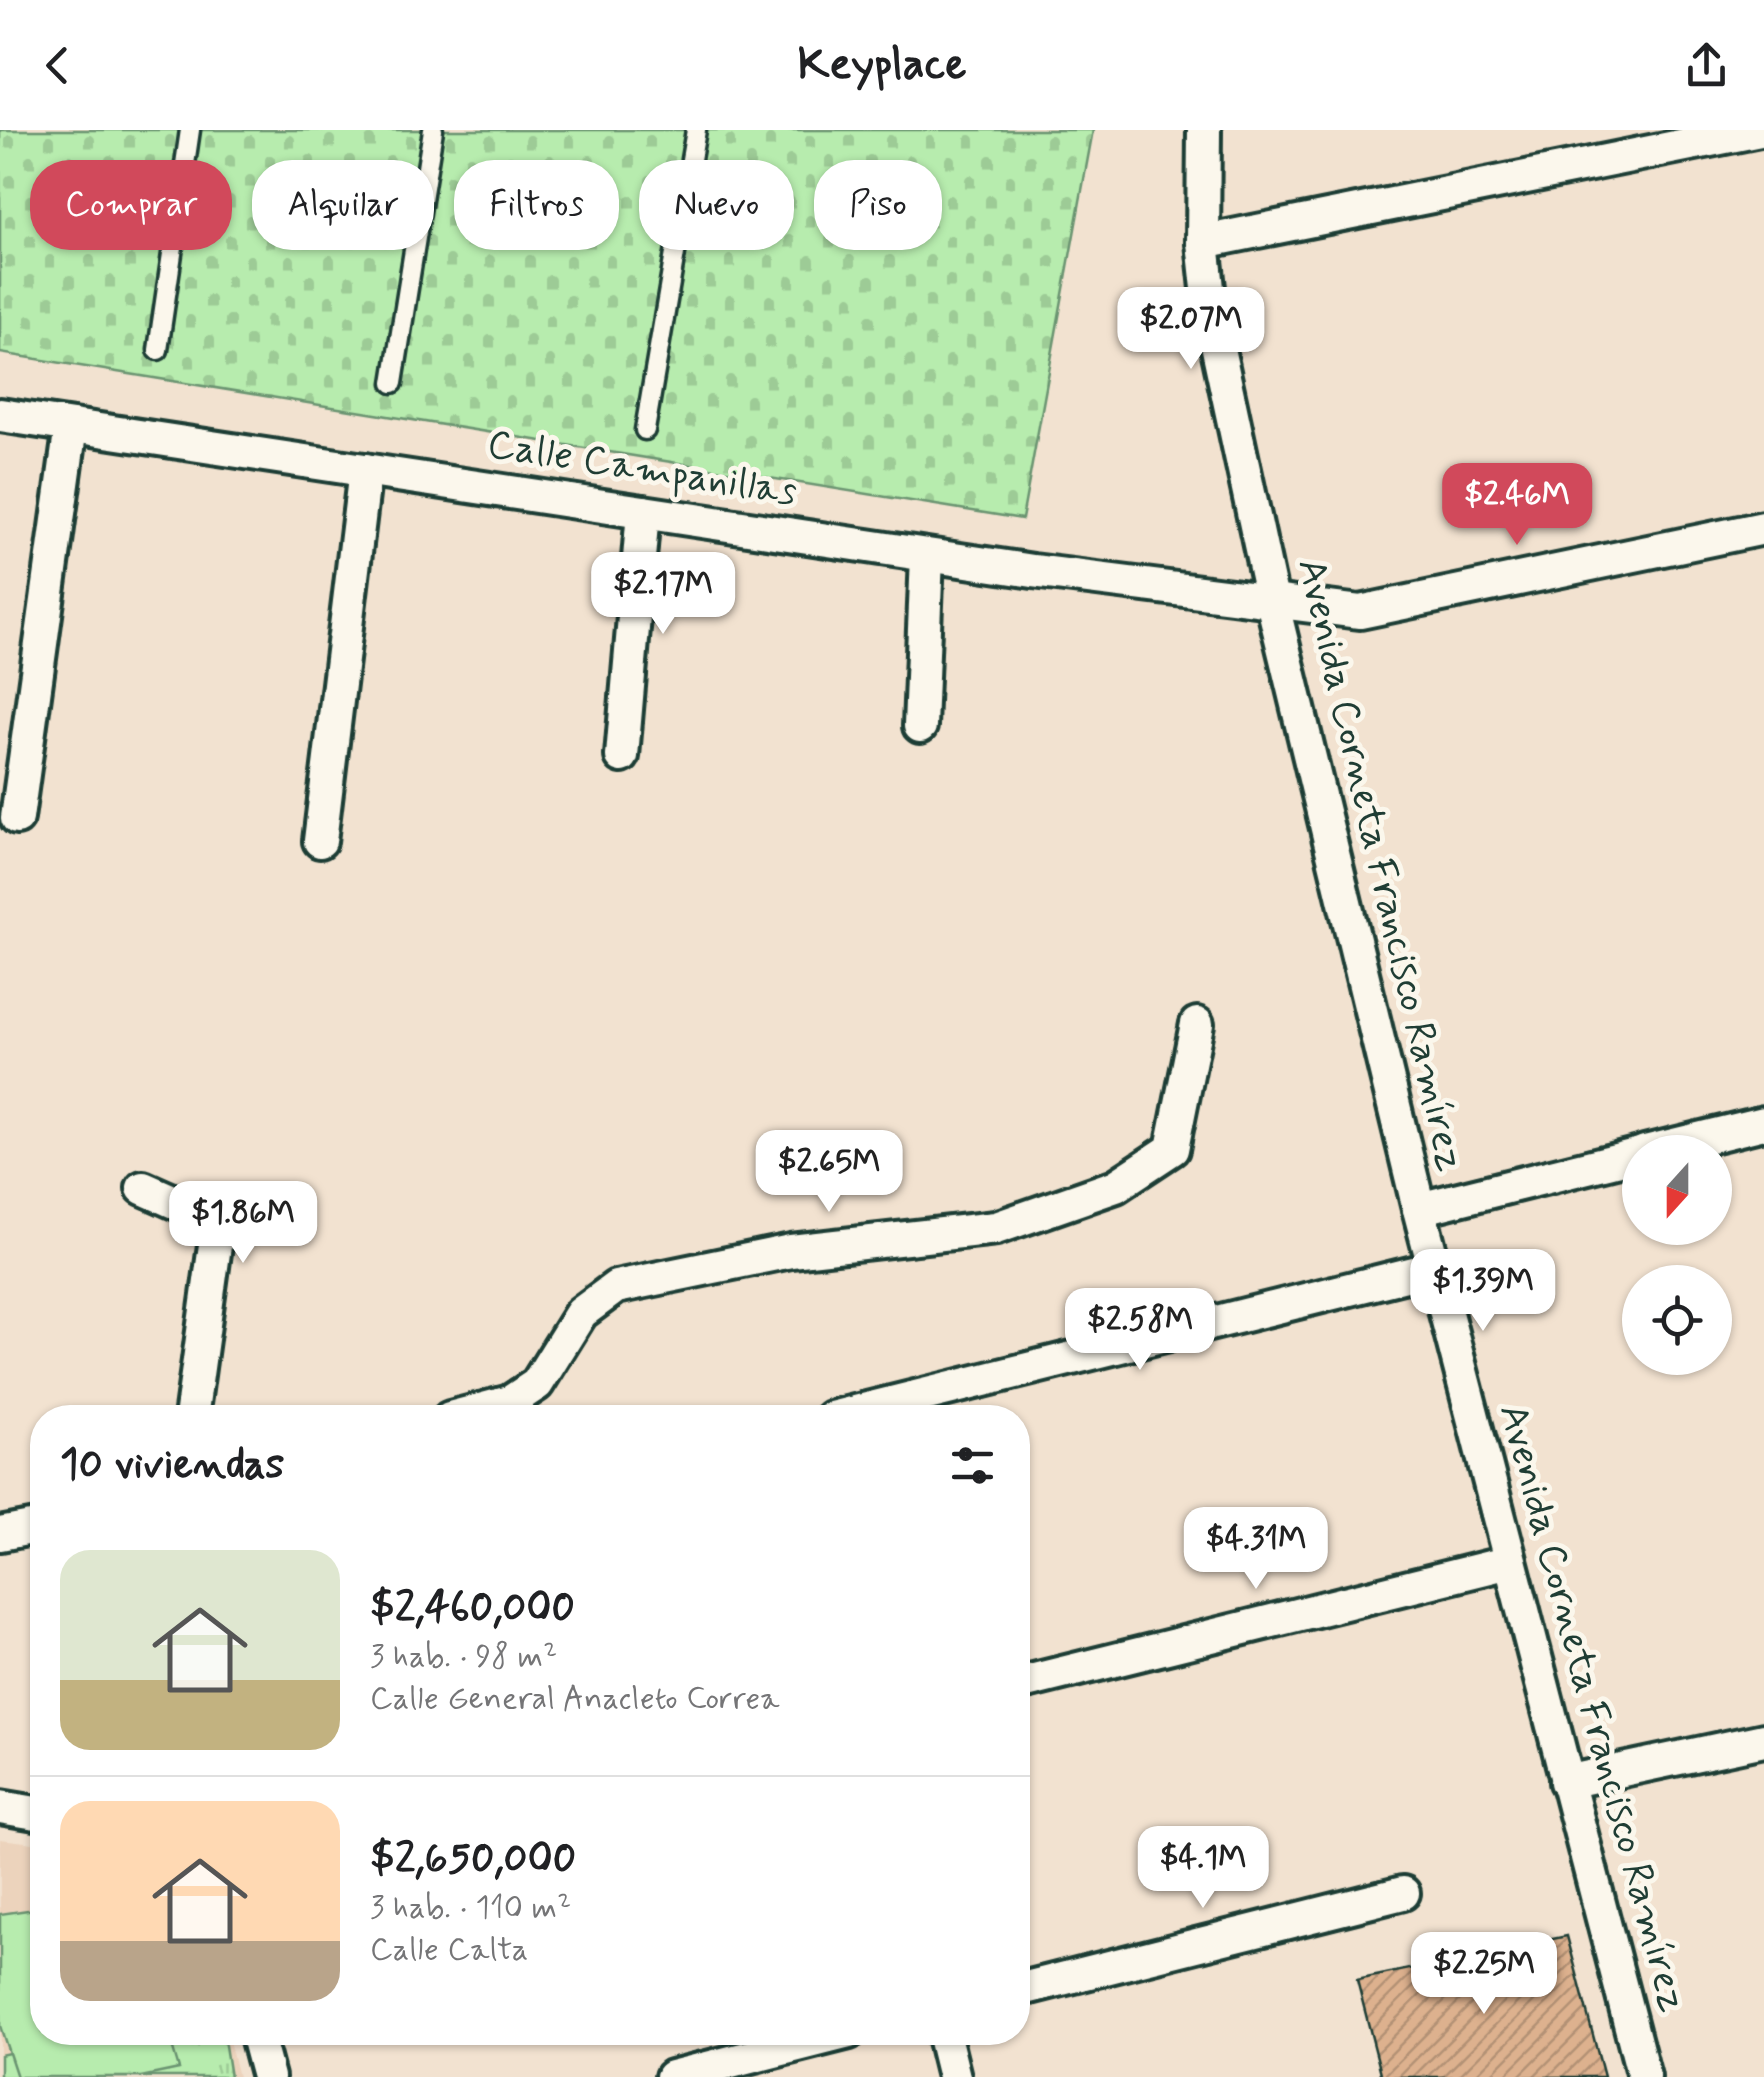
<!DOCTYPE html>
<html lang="es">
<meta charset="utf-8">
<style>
:root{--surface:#fff;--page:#f2f2f2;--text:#202124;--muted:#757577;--line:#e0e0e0;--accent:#d1495b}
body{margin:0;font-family:Mynerve,sans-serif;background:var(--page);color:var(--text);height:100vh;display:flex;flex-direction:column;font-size:38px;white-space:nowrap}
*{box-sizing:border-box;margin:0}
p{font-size:32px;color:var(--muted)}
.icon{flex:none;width:55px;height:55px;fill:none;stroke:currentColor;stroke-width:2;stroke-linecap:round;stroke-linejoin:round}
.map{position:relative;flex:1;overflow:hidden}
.panel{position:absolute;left:30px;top:1275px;width:1000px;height:640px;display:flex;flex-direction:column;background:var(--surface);border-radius:40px;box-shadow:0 2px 8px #0004}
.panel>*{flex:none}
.top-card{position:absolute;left:30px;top:30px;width:1000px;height:90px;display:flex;gap:20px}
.needle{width:65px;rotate:201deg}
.buttons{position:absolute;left:1622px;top:1005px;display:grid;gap:20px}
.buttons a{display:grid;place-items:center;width:110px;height:110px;border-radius:50%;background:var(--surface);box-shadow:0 2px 8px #0004;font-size:50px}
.price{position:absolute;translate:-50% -85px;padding:0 22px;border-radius:20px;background:#fff;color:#222;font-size:32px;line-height:65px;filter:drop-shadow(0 2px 5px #0008)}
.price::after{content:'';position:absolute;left:50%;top:60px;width:30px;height:22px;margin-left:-15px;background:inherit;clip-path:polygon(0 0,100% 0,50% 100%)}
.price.selected{background:var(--accent);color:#fff}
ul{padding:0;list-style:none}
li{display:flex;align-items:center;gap:30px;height:250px;padding:0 30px}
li+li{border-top:2px solid var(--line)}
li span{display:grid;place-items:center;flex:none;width:280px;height:200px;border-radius:30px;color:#555}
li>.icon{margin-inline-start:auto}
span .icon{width:120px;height:120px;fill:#fffc;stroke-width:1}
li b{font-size:42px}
h2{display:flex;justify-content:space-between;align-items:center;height:120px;padding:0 30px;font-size:42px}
.chip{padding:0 35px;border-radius:40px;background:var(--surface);box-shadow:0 2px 8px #0004;font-size:35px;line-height:90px}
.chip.selected{background:var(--accent);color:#fff}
header{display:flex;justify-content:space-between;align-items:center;height:130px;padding:0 30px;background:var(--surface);font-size:45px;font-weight:700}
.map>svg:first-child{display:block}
.built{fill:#ecd3bc}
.grass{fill:url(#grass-tufts);stroke:#6b9471;stroke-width:2.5}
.cemetery{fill:url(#cemetery-stones);stroke:#6b9471;stroke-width:2.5}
.pitch{fill:#b7ecae;stroke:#6b9471;stroke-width:2.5}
.building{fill:url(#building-hatch);stroke:#1f3d34;stroke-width:2.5}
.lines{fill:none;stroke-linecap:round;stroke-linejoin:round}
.lane-casing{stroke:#1f3d34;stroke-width:25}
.street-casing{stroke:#1f3d34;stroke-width:40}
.lane{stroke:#fbf7ec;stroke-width:18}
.street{stroke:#fbf7ec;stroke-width:32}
.labels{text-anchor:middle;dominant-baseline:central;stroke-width:10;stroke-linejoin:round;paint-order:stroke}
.street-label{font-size:40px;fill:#1f3d34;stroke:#fbf7ec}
</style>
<header><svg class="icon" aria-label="back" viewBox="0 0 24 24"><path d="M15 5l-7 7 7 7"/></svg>Keyplace<svg class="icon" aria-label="share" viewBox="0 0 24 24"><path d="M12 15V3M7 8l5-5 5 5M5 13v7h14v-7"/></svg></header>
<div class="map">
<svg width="1764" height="1947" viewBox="0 0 1764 1947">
<defs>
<pattern id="grass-tufts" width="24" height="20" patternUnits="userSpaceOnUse" patternTransform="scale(2.5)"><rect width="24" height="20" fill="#b7ecae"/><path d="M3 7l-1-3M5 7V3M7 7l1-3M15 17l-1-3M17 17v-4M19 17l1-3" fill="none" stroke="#9dcb96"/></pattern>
<pattern id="cemetery-stones" width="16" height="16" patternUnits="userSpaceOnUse" patternTransform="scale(2.5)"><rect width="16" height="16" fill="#b7ecae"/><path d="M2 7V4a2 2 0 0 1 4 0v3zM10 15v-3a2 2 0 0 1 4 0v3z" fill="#9dcb96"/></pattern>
<pattern id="building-hatch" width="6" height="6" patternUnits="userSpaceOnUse" patternTransform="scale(2.5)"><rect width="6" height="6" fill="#ddb18e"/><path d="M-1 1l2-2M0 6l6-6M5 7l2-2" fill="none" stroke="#b39175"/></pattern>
</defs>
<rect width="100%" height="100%" fill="#f2e2d0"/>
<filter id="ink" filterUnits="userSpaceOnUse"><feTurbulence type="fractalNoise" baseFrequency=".01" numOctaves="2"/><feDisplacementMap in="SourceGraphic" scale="20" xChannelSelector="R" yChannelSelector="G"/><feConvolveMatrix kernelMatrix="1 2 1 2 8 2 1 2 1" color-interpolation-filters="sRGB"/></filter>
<g filter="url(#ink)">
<path class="built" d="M0,1709l42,5v188l185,1 11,44h-238z"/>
<path class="grass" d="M98,1903h125l7,44h-230v-22z"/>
<path class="cemetery" d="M0,0h1093l-71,389 -1022,-166z"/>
<path class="pitch" d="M42,1778v124l126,1 11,36 -38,8h-124l-17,-51v-112z"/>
<path class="building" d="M1567,1806l37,141h-222l-25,-97z"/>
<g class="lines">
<g class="lane-casing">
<g id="lane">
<path d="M158,220l32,-220"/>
<path d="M393,253l40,-253"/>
<path d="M645,300l51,-300"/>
</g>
</g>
<g class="street-casing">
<g id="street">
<path d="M1204,0l-1,112 8,74 62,289 146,604 225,868"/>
<path d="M1203,112l557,-112"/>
<path d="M0,285l1033,156 327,41 404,-84"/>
<path d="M920,596l7,-170"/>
<path d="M622,626l21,-244"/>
<path d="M17,688l54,-392"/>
<path d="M320,711l45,-371"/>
<path d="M1645,1022l119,-29"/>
<path d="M143,1058l61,27 12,23 -25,180"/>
<path d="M1419,1079l221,-55"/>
<path d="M450,1288l60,-16 27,-18 44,-71 35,-26 175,-36 205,-23 120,-42 56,-37 25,-125"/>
<path d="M831,1288l603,-150"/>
<path d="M0,1404l42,-8"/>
<path d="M1018,1554l492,-122"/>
<path d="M1566,1652l198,-42"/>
<path d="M0,1677l42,7"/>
<path d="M1018,1860l385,-97"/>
<path d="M256,1902l12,45"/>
<path d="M943,1902l11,45"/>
<path d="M672,1947l177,-45"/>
</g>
</g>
<use href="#lane" class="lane"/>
<use href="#street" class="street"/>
</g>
</g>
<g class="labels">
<g class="street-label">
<text transform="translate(642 339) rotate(9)">Calle Campanillas</text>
<text transform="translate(1380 735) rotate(77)">Avenida Corneta Francisco Ramírez</text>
<text transform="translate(1592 1578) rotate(75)">Avenida Corneta Francisco Ramírez</text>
</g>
</g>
</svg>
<div class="buttons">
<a><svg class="needle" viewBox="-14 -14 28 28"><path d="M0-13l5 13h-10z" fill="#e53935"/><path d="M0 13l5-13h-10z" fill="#757577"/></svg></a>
<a><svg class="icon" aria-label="locate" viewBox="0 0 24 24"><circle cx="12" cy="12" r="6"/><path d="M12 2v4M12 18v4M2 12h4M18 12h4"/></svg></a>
</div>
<b class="price" style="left:1191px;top:242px">$2.07M</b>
<b class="price selected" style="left:1517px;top:418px">$2.46M</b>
<b class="price" style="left:663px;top:507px">$2.17M</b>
<b class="price" style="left:829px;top:1085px">$2.65M</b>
<b class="price" style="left:243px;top:1136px">$1.86M</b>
<b class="price" style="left:1483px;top:1204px">$1.39M</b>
<b class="price" style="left:1140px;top:1243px">$2.58M</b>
<b class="price" style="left:1256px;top:1462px">$4.31M</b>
<b class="price" style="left:1203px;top:1781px">$4.1M</b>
<b class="price" style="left:1484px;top:1887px">$2.25M</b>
<div class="top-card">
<a class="chip selected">Comprar</a>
<a class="chip">Alquilar</a>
<a class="chip">Filtros</a>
<a class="chip">Nuevo</a>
<a class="chip">Piso</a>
</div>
<section class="panel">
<h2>10 viviendas<svg class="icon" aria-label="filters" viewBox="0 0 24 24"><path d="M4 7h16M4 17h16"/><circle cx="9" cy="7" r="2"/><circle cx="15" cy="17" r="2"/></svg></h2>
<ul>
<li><span style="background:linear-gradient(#dfe7d0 65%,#c2b280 0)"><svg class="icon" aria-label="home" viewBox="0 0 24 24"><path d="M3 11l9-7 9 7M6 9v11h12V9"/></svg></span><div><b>$2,460,000</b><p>3 hab. · 98 m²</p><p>Calle General Anacleto Correa</p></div></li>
<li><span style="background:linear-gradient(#ffd9b3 70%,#b9a48a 0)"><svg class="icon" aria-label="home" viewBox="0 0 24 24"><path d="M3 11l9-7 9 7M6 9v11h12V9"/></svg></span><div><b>$2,650,000</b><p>3 hab. · 110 m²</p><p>Calle Calta</p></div></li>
</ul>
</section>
</div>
